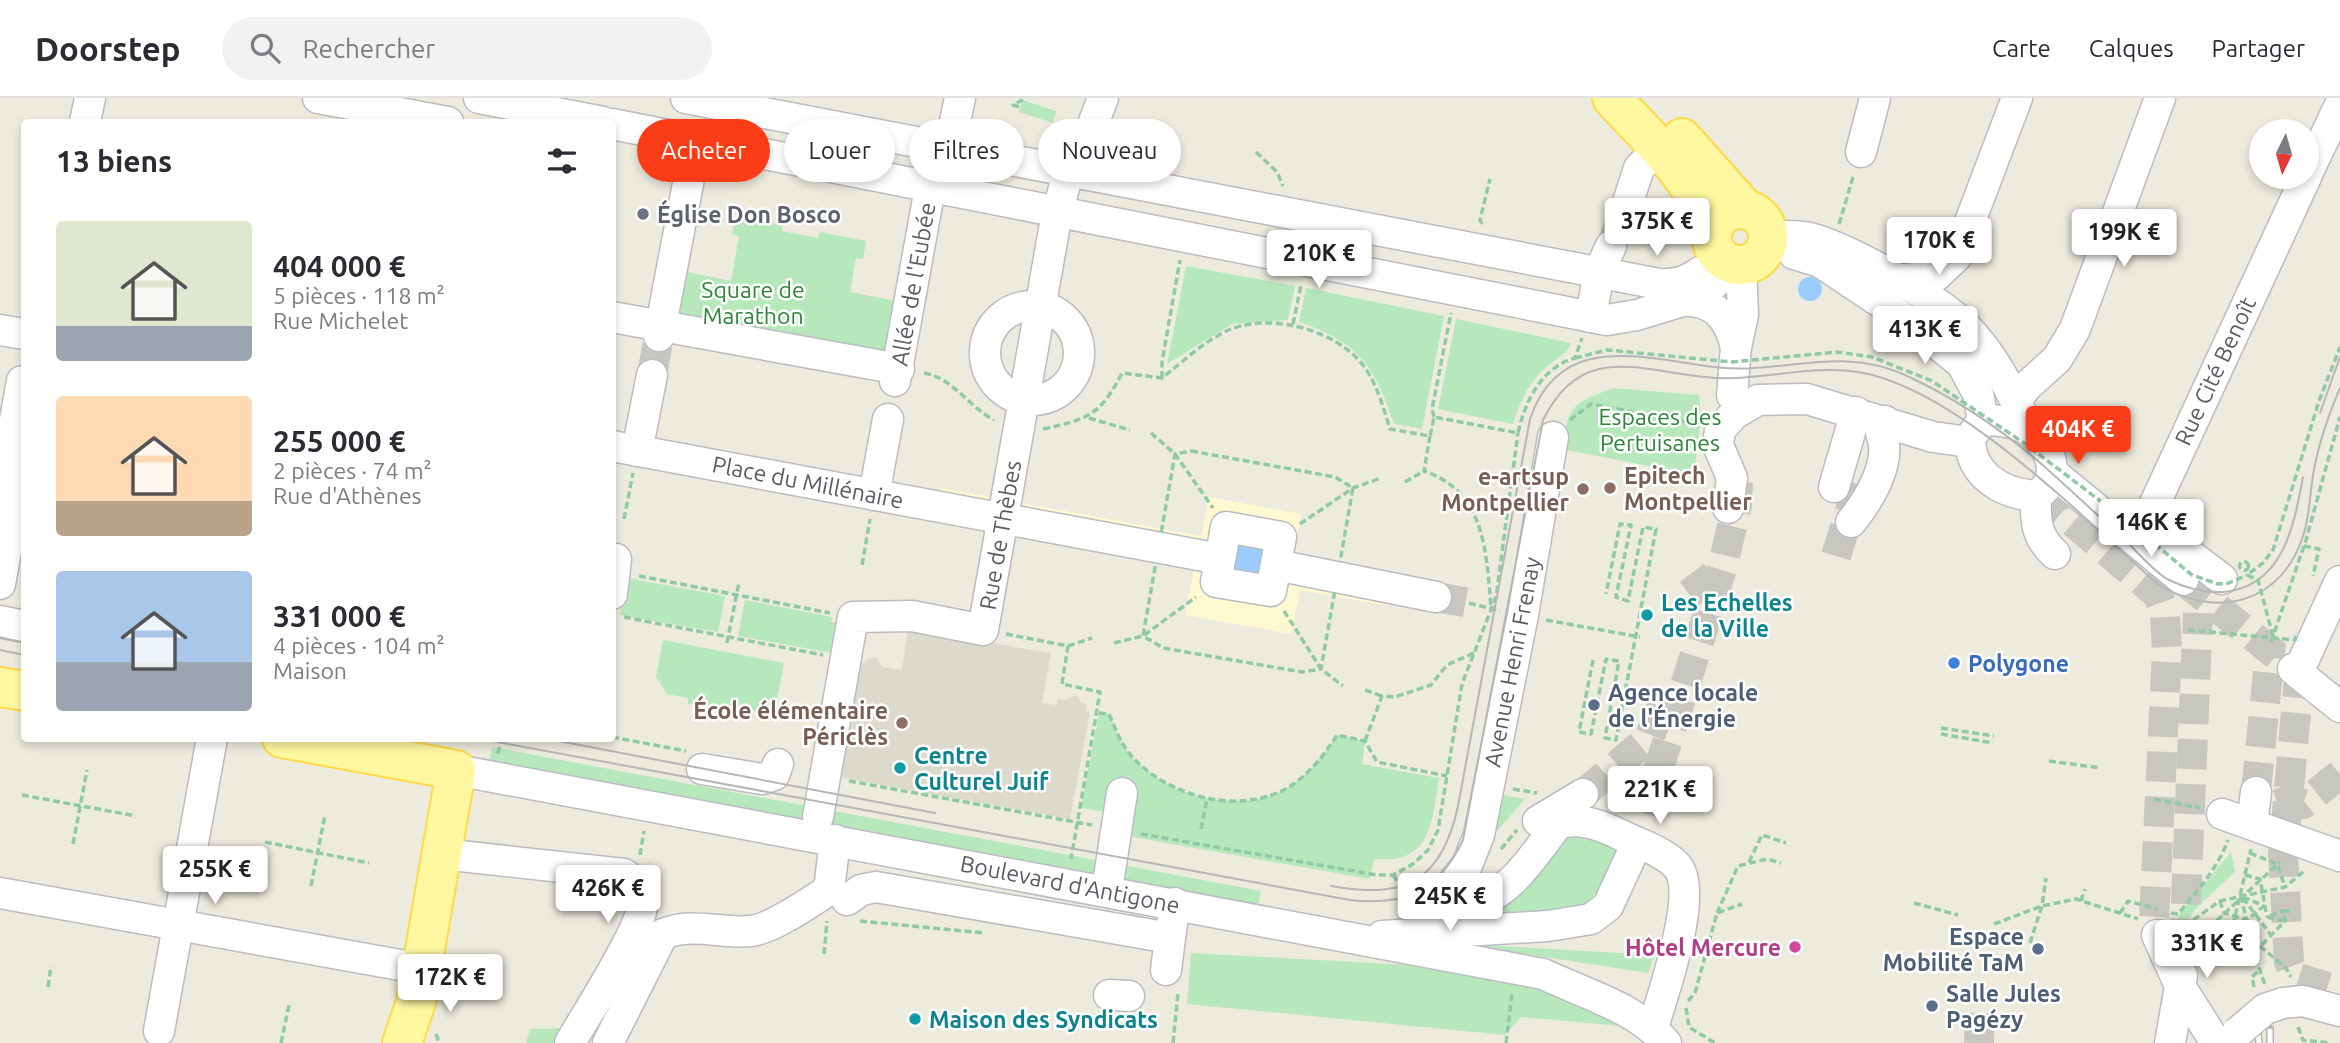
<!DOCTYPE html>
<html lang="fr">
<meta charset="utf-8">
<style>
:root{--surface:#fff;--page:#f2f2f3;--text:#2b2b33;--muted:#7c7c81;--line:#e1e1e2;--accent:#fa3c17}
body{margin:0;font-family:Ubuntu,sans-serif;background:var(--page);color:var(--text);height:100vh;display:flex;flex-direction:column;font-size:26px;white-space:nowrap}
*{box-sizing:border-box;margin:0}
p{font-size:23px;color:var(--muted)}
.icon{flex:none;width:38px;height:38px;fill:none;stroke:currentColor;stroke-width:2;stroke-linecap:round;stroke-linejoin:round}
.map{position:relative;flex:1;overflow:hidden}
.drawer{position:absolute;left:21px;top:21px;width:595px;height:623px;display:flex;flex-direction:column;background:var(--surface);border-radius:7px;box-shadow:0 4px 10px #0003}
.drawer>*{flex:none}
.guide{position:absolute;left:637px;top:21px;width:665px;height:63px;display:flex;gap:14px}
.needle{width:46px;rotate:185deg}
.fabs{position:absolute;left:2249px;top:21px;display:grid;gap:14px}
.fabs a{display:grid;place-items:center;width:70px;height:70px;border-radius:50%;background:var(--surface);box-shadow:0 4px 10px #0003;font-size:35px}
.price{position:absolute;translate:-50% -60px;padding:0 16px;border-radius:7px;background:#fff;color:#222;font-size:23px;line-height:46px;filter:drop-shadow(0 2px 4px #0008)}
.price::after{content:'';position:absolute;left:50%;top:42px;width:21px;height:16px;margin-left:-10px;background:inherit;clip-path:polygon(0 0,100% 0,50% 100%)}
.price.on{background:var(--accent);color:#fff}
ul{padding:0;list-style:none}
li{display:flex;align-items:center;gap:21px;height:175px;padding:0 35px}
li span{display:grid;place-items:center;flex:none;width:196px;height:140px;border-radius:7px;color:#555}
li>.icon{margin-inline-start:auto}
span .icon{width:84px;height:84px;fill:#fffc;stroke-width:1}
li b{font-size:30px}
h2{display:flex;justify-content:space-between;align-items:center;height:84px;padding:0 35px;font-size:30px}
.chip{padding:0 24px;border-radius:32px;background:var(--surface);box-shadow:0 4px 10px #0003;font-size:24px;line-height:63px}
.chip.on{background:var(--accent);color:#fff}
header{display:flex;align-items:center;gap:42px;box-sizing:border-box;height:98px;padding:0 35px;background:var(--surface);border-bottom:2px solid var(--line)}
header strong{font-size:33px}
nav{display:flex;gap:38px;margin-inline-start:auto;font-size:24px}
.search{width:490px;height:63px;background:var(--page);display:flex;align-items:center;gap:18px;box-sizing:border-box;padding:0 24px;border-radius:38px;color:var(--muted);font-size:26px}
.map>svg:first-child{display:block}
.commercial{fill:#fff8d1}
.education{fill:#dcdacd}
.green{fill:#b7e8bb}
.water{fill:#9cccff}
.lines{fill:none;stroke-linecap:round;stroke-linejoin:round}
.minor-tunnel{stroke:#c8c7bf;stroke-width:30;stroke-dasharray:30 15;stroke-linecap:butt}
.minor-casing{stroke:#babcc2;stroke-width:33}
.major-casing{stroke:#ffda45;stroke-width:42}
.path{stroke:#90c9a5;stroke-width:3.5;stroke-dasharray:7 3.5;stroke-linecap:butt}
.minor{stroke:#fff;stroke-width:30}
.major{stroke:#fff8a1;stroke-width:38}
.tram{stroke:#b5b6b6;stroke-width:2}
.rail-casing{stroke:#b5b6b6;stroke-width:8}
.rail{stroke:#fff;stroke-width:5;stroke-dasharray:16;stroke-linecap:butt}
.minor-bridge-casing{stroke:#babcc2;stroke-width:33;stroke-linecap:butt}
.path-bridge{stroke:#90c9a5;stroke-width:3.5;stroke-dasharray:7 3.5;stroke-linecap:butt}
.minor-bridge{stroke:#fff;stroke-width:30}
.worship-dot{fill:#6b7280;stroke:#fff;stroke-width:2.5}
.education-dot{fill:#8d6e63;stroke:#fff;stroke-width:2.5}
.culture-dot{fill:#0f9aa8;stroke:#fff;stroke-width:2.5}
.shop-dot{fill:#3f7fe0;stroke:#fff;stroke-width:2.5}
.service-dot{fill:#5c6f8a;stroke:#fff;stroke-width:2.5}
.hotel-dot{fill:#d1479c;stroke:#fff;stroke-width:2.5}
.labels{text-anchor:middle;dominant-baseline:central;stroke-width:5;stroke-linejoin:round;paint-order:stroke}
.worship-label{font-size:23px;font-weight:bold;fill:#5b616d;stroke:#fff;text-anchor:start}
.street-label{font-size:23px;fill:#585b62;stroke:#fff}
.park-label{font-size:23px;fill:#2c8537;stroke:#fff}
.education-label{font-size:23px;font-weight:bold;fill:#785e54;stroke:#fff;text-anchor:end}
.culture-label{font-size:23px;font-weight:bold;fill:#0d838f;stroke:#fff;text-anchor:start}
.shop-label{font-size:23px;font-weight:bold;fill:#366cbe;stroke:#fff;text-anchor:start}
.service-label{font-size:23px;font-weight:bold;fill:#4e5e75;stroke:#fff;text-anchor:start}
.hotel-label{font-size:23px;font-weight:bold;fill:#b23c85;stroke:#fff;text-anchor:end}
</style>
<header>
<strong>Doorstep</strong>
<div class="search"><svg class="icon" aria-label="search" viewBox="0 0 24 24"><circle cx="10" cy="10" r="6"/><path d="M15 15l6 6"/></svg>Rechercher</div>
<nav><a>Carte</a><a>Calques</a><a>Partager</a></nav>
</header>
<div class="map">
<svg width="2340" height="945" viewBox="0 0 2340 945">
<rect width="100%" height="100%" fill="#edebde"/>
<path class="commercial" d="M940,390l261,48 8,-39 92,17 -7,41 100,19 -6,32 -88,-16 -9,44 -106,-19 9,-46 -259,-49z"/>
<path class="education" d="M908,531l143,24 -9,50 15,2 1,-6 7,1 11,-5 6,8 5,1 -1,7 4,1 -20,107 -238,-43 24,-114 7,1 6,-5h8l5,9 20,3z"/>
<g class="green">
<path d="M1022,2l34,11 -3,12 -34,-11z"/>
<path d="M736,117l46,10v6l36,7 2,-6 46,9 -3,18 -7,-1 -6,34 47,9 -9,55 -215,-39 9,-46 49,10 8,-45 -7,-2z"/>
<path d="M1186,168l109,20 -7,34 -56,4 -65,40z"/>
<path d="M1306,190l138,28 -22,113 -28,-5c-19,-58 -36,-82 -95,-102z"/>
<path d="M1456,221l115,24c-5,13 -18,17 -28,27 -15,15 -24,34 -30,54l-75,-15z"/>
<path d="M1614,290l85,7 2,21 -7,59 -132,-26c5,-42 11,-47 52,-61z"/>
<path d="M627,480l98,18 -7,36 -98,-17z"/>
<path d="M745,502l87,17 -1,5 12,3 -6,29 -99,-18z"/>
<path d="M663,542l121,23 -7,37 -17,12 -19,-4 -1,6 -52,-10v-6l-21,-4 -11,-17z"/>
<path d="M1099,615l10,1c6,13 11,28 20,39 36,44 116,66 166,30 17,-13 31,-30 42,-48l28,6 -3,23 77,14c-7,45 -8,87 -65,81l-4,20 -254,-45 2,-20 -37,-6z"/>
<path d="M492,649l769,144 -8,40 -769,-144z"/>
<path d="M1493,695l32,6 -48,55z"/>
<path d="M1573,739l20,3 27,11c-31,71 -54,66 -125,64l64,-75z"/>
<path d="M2231,754l4,20 -37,34 -14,19 -7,-2 2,-8z"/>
<path d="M1481,847l174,10 -7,18 -168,-26z"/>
<path d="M1191,855l219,12 127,23 46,12 38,26 -100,-9 -16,18 -318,-31z"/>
<path d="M565,930l-10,15h-29l4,-14z"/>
</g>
<g class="water">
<circle cx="1810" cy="191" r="12"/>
<path d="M1234,442l36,6 -7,36 -35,-6z"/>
</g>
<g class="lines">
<g class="minor-tunnel">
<path d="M1611,148l17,-44"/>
<path d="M652,277l7,-39"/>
<path d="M2048,388l13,26 97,83 7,19 2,37 -13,269 3,15"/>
<path d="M1836,458l23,-74"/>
<path d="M2183,482l99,80"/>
<path d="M1689,496l33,-25"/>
<path d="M1436,499l33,6"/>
<path d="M2300,570l-17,187 6,107 6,15 45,14"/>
<path d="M2287,687l5,15 11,4 37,-30"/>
<path d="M2256,694l15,-150"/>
<path d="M1583,696l66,-56 15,-37"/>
<path d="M1631,758l91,-287 15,-64 1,-23"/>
<path d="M2184,851l14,-336"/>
<path d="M1979,945l1,-52"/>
</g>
<g class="minor-casing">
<g id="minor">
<path d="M318,0l130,24"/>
<path d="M479,0l124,24"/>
<path d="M686,0l973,186c17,1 27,-2 41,-12"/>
<path d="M85,24l5,-24"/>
<path d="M612,26l995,196 30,-5 62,-19 38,-31"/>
<path d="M949,51l11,-51"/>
<path d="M1861,54l14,-54"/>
<path d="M2306,78l34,-71"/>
<path d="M1628,104l11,-34 19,-19"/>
<path d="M1769,138c16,0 32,-1 48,4 39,13 119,57 148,86 30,30 47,67 65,105"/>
<path d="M1794,156l26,8 93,62 49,40 16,30 5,26"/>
<path d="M1897,182l39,-4 21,-20 60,-158"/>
<path d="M1678,203c34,-3 50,14 58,46"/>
<circle cx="1032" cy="255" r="47"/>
<path d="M612,219l287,52"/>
<path d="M1591,219l8,-45 12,-26"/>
<path d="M0,232l24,4"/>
<path d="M659,238l37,-194"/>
<path d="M895,283l35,-193"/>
<path d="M1732,297l4,-48 7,-32 -2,-50"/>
<path d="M2016,302l11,-14 30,-27 18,-30 85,-231"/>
<path d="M1983,322c16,0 35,2 48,12 22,17 31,48 5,64 -34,-2 -66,-21 -66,-58z"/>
<path d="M612,348l608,113"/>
<path d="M637,353l15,-76"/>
<path d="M2053,375l130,107"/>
<path d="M1834,389l22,-75"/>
<path d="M874,397l14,-76"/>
<path d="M2036,398c-1,24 0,41 19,58"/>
<path d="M1728,410l4,-30 -14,-33 2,-15 14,-16 24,-14 49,-1 126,38 29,4 8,-3"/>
<path d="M1851,424c18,-22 42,-61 30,-89l4,-12"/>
<path d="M1226,429l55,10 -10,54 -55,-9z"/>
<path d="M1276,467l160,32"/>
<path d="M2222,481l-65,-49 -7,-16 156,-337"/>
<path d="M0,486l12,-66 -5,-54 15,-83"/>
<path d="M612,496l4,-35"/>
<path d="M0,523l24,5"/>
<path d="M2300,570l40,-87"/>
<path d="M2293,571l47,38"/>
<path d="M702,671l60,10 12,-4 4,-11"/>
<path d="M456,672l1087,204c40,19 94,34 123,69"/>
<path d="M2222,716l118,42"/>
<path d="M818,719l35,-200 59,-1 71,14 74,-417 9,-32 13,-20 24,-63"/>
<path d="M1538,723l45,-27"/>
<path d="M2252,725l4,-31"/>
<path d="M442,756l182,20c11,8 18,18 18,32 -1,24 -57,111 -72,137"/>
<path d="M1454,783l13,-16 12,-30 44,-220 30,-178"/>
<path d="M1107,792l15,-97"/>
<path d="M0,795l422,76"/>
<path d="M847,802l14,-10 15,-3 294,51 5,-35"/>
<path d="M1470,806c41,-8 64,-50 88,-80 23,-8 47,3 67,13 17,8 39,15 52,29 23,27 -15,129 -24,162"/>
<path d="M2157,837l23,51 36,57"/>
<path d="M1382,838l166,-10 43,-7 17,-13 23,-50"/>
<path d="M1166,872l4,-32"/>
<path d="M1109,897l20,1"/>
<path d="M2283,905l20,-2 37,10"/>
<path d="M159,933l53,-293"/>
<path d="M608,945l55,-109c32,-12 56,0 88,-3 21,-2 59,-29 78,-41l6,-50"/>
<path d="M2170,945l12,-68"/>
</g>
</g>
<g class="major-casing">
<g id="major">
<path d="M1612,0c38,41 80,79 101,132"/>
<path d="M1682,40l63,71"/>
<circle cx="1740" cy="139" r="28"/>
<path d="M0,589l24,4"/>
<path d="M282,640l174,32 -40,232 -14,41"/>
</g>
</g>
<g class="path">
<path d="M1019,9l-6,-2 13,-7"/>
<path d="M1256,54l21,20 6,14"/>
<path d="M1482,126l-2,-4 10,-41"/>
<path d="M1839,126l15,-50"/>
<path d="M1293,226l8,-39"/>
<path d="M924,275c29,5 45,34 70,47"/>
<path d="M1162,280v-16l18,-102"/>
<path d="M1434,319l-2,-8 19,-96"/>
<path d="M1089,320l41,12"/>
<path d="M1570,322l21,-16 107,20"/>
<path d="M1043,331c45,-10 57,-13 79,-56l40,5c22,-17 43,-38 69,-49 44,-17 114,3 138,45 10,17 15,36 21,55l40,7 4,-19 84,16c7,-32 24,-66 57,-75l7,-20"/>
<path d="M1151,335l24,21 38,54"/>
<path d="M1430,338l-6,35c61,21 62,79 67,135"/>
<path d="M1191,353l144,26 18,11 -32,181 -19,3 -139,-24 -20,-12 32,-182z"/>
<path d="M1405,384l19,-11"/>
<path d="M624,421l9,-46"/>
<path d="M1300,426l53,-36 28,-10"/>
<path d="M2304,448l15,3 -6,27"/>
<circle cx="2244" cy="468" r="4.5"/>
<path d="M862,467l8,-46"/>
<path d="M639,478l191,37"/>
<path d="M1469,505l31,8"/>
<path d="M1284,513l37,58 22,17"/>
<path d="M624,519l199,38"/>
<path d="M1546,522l94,17"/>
<path d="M1006,536l62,12 -6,38 38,8 -29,167"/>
<path d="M727,545l12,-61"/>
<path d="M1114,545l29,-7 53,-39"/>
<path d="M1068,548l24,-8"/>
<path d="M1593,562l-14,72 12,2 15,-75 13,2 -14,77 11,2 40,-211 -13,-2 -15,74 -12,-4 15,-72 -11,-1 -14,70"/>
<path d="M1365,592l17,6"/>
<path d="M1099,615l10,1c6,13 11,28 20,39 36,44 116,66 166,30 17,-13 31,-30 42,-48l28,6 12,21 70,14"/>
<path d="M1941,630l53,8"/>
<path d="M1941,636l52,9"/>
<path d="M612,639l74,14"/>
<path d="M1365,643l17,-45 13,1 36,-12 16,-20 27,-12"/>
<path d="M498,656l3,-16"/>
<path d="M2049,663l52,7"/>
<path d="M849,683l243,44"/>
<path d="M1513,691l24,4"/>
<path d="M22,697l114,21"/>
<path d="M2154,701l46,9"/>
<path d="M1201,731l6,-30"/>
<path d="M1141,736l236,41h16l20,-11 15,-14 10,-20 24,-146 34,-87 22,-164"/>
<path d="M265,744l104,21"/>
<path d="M73,746l14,-74"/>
<path d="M1501,751l16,-19"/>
<path d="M2250,755l27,11 8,23"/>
<path d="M640,757l4,-24"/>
<path d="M1749,764l13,-27 24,8"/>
<path d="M1393,777l8,12 28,15 7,-6"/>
<path d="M2245,777l15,4 7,38"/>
<path d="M311,788l14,-71"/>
<path d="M2241,798l13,57 11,32"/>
<path d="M2243,799l21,9"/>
<path d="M2243,800l28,37"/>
<path d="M2081,803l4,-12"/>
<path d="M2220,803l4,12 23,7 17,-14"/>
<path d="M1914,805l44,12"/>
<path d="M2290,813h-6l1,10 -31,32 -55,-16 -6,-17 27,-19 65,-14 19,-16"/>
<path d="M1717,815l21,-47 29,-7 14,4"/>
<path d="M2120,815l8,-12 29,8"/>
<path d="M2171,815l7,1c19,-23 40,-46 50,-74"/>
<path d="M2270,818l14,-5"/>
<path d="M2267,819l18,4"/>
<path d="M860,823l125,12"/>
<path d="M1994,826l48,-18 34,-7 62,20"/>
<path d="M2182,834l17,5 81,-75"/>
<path d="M2030,845l12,-37 4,-28"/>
<path d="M2228,848l23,-97"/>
<path d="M2260,848l26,22 5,9"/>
<path d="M824,856l3,-33"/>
<path d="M48,889l3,-21"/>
<path d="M2254,889l-2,-10 9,-8"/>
<path d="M1688,903l7,-8 22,-80 25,-9"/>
<path d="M1686,910l3,19 26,16"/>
<path d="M2298,929l5,13 26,3"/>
<path d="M436,936l3,9"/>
<path d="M281,945l8,-38"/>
<path d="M1173,945l5,-50"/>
<path d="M1506,945l6,-50"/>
</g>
<use href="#minor" class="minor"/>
<use href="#major" class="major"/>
<g class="tram">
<path d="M2320,315l20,-56"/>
<path d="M0,540l24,5"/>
<path d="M0,552l24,5"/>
<path d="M476,640l874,162c56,6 88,-8 113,-60l80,-420c38,-77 93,-50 162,-43 51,6 102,-13 153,-5 98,15 227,148 301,213 59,35 124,18 145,-52 6,-20 6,-43 10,-63 5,-28 15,-56 26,-82"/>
<path d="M543,640l392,75"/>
<path d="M1331,788c74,14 111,-5 127,-80l72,-387c25,-74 87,-67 150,-57 24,4 50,8 74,6 53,-3 99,-17 151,7 46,21 94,53 133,86 31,27 60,55 90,82 12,12 25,27 39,36 18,9 36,14 56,13 60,-5 71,-66 80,-115"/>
</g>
<g class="rail-casing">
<g id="rail">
<path d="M2270,931v14"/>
<path d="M2258,936l1,9"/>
</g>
</g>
<use href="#rail" class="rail"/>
<g class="minor-bridge-casing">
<path id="minor-bridge" d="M2237,935l28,-24 18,-6"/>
</g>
<g class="path-bridge">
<path d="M1575,260l32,-8 125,12 105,-10 35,5 60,24 92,62 108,82 60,50 26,9 11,-1 18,-8"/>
<path d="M2188,532l107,10 1,-4"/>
<path d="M2273,538l-15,-56 -11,-5 16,-12 10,-13 46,-149 21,-54"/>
<path d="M2271,544l35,-102 34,-123"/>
</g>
<use href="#minor-bridge" class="minor-bridge"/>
</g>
<circle class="worship-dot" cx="643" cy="116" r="7"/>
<g class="education-dot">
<circle cx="1610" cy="390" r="7"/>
<circle cx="1583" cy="391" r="7"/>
<circle cx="902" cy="625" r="7"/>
</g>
<g class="culture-dot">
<circle cx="1647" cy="517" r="7"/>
<circle cx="900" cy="670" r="7"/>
<circle cx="915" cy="921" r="7"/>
</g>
<circle class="shop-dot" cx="1954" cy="565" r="7"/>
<g class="service-dot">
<circle cx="1594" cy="607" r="7"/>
<circle cx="2038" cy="851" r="7"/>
<circle cx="1932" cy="908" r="7"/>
</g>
<circle class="hotel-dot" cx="1795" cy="849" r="7"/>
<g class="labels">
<g class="worship-label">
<text x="657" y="116">Église Don Bosco</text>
</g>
<g class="street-label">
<text transform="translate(913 186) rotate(-80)">Allée de l'Eubée</text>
<text transform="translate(2215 273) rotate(-65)">Rue Cité Benoît</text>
<text transform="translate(808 384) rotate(11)">Place du Millénaire</text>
<text transform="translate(1000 437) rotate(-80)">Rue de Thèbes</text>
<text transform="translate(1512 564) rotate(-79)">Avenue Henri Frenay</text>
<text transform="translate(1070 786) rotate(11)">Boulevard d'Antigone</text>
</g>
<g class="park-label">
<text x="753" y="191">Square de<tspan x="753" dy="26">Marathon</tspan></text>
<text x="1660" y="318">Espaces des<tspan x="1660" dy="26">Pertuisanes</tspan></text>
</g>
<g class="education-label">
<text x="1624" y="377" text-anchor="start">Epitech<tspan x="1624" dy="26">Montpellier</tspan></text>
<text x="1569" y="378">e-artsup<tspan x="1569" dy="26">Montpellier</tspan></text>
<text x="888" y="612">École élémentaire<tspan x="888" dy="26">Périclès</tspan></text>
</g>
<g class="culture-label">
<text x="1661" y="504">Les Echelles<tspan x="1661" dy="26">de la Ville</tspan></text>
<text x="914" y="657">Centre<tspan x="914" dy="26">Culturel Juif</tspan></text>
<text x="929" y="921">Maison des Syndicats</text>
</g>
<g class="shop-label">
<text x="1968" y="565">Polygone</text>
</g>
<g class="service-label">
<text x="1608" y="594">Agence locale<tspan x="1608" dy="26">de l'Énergie</tspan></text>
<text x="2024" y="838" text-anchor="end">Espace<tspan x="2024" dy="26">Mobilité TaM</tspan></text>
<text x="1946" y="895">Salle Jules<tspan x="1946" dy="26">Pagézy</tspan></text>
</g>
<g class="hotel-label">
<text x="1781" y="849">Hôtel Mercure</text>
</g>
</g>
</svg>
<div class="fabs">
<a><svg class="needle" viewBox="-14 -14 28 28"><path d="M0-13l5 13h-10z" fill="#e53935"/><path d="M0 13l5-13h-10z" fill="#7c7c81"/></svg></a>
</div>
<b class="price" style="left:1657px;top:160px">375K €</b>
<b class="price" style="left:2124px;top:171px">199K €</b>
<b class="price" style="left:1939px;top:179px">170K €</b>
<b class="price" style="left:1319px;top:192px">210K €</b>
<b class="price" style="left:1925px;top:268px">413K €</b>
<b class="price on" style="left:2078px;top:368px">404K €</b>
<b class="price" style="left:2151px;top:461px">146K €</b>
<b class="price" style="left:1660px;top:728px">221K €</b>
<b class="price" style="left:215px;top:808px">255K €</b>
<b class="price" style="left:608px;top:827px">426K €</b>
<b class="price" style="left:1450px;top:835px">245K €</b>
<b class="price" style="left:2207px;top:882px">331K €</b>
<b class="price" style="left:450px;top:916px">172K €</b>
<div class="guide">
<a class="chip on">Acheter</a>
<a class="chip">Louer</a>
<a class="chip">Filtres</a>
<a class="chip">Nouveau</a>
</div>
<section class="drawer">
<h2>13 biens<svg class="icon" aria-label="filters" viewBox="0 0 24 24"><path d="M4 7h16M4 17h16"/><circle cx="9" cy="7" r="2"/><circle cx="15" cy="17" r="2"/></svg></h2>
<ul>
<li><span style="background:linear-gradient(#dfe7d0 75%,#9aa5b1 0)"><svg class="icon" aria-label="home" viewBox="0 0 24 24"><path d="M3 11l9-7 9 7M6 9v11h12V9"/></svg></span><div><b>404 000 €</b><p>5 pièces · 118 m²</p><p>Rue Michelet</p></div></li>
<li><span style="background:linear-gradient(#ffd9b3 75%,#b9a48a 0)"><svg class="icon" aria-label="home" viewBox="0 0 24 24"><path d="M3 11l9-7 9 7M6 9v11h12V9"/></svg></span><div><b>255 000 €</b><p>2 pièces · 74 m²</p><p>Rue d'Athènes</p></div></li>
<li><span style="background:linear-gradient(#a9c7e8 65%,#9aa5b1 0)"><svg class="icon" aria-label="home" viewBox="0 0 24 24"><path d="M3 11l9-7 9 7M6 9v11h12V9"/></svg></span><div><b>331 000 €</b><p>4 pièces · 104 m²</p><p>Maison</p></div></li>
</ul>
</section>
</div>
